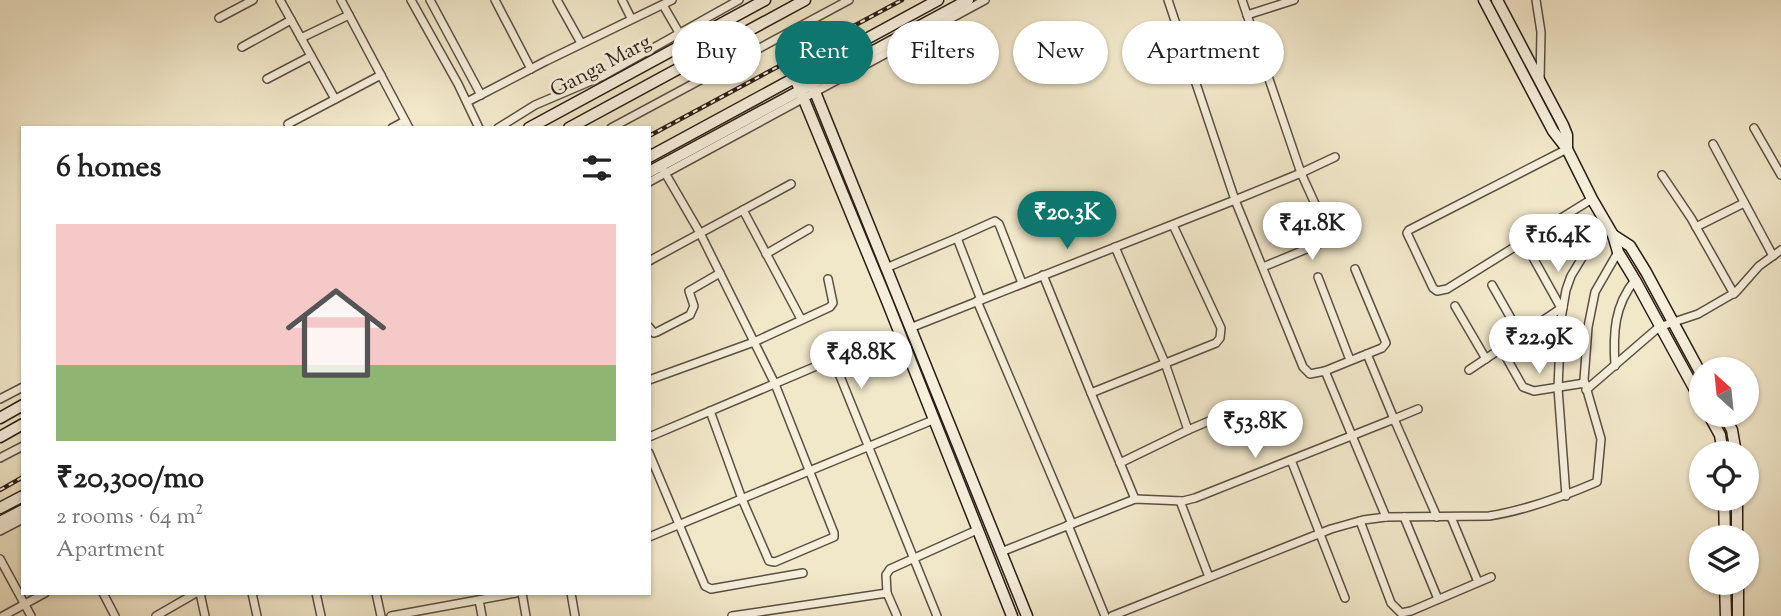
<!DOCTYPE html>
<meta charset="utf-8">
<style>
:root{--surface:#fff;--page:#f6f6f6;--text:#222;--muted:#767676;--line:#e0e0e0;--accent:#0f766e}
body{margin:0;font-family:"Sorts Mill Goudy",serif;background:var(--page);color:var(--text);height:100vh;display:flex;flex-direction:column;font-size:26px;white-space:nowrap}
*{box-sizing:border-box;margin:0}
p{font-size:23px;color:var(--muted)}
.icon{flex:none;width:38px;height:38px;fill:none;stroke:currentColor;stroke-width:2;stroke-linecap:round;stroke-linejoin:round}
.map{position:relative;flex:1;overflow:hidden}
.sheet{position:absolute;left:21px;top:126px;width:630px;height:469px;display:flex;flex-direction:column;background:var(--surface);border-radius:0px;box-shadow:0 2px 5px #0004}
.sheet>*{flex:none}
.hud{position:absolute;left:672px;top:21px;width:665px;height:63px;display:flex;gap:14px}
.needle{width:46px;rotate:333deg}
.fabs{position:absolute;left:1689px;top:357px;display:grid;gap:14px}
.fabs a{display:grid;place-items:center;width:70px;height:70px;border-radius:50%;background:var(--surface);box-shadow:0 2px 5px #0004;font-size:35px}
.price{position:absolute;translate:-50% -60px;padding:0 16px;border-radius:24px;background:#fff;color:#222;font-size:23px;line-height:46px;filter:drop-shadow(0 2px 4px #0008)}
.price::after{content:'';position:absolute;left:50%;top:42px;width:21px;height:16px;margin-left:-10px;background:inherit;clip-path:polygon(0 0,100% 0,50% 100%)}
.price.current{background:var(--accent);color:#fff}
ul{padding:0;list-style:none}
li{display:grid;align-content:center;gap:14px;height:371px;padding:0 35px}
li+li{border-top:2px solid var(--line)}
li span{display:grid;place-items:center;height:217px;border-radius:0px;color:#555}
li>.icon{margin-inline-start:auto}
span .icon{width:126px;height:126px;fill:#fffc;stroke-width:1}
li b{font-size:30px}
h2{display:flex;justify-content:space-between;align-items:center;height:84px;padding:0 35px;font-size:30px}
.chip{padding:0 24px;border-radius:32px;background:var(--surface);box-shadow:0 2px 5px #0004;font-size:24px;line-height:63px}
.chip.current{background:var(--accent);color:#fff}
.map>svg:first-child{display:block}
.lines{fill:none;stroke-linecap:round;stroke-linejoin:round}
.street-casing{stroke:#5c4f42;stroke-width:10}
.secondary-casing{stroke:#2a1c15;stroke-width:13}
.street{stroke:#f6efdc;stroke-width:7}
.secondary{stroke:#f6efdc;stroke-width:10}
.rail-casing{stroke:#2a1c15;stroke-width:4.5}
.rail{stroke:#f6efdc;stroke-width:2;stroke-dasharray:5;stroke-linecap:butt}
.labels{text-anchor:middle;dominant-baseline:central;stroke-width:6;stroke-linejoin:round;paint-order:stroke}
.street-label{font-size:21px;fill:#2a1c15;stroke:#f6efdc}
</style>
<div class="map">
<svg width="1781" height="616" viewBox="0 0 1781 616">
<rect width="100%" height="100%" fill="#f1e7c9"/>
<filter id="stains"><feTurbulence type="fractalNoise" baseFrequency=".00286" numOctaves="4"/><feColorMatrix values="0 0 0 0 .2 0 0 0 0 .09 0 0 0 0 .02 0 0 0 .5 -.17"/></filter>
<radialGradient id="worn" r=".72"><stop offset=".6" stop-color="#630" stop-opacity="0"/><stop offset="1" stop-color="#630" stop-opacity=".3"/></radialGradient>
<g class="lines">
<g class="street-casing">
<g id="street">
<path d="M280,0l55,99"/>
<path d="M341,0l68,128"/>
<path d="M411,0l47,84 21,44"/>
<path d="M430,0l51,95"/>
<path d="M495,0l36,69"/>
<path d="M557,0l24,43"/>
<path d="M622,0l9,18"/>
<path d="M1242,0l59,173 34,-16"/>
<path d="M1536,0l5,32 -1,49"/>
<path d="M663,5l22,38"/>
<path d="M1247,15l47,-15"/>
<path d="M219,18l34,-18"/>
<path d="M301,38l48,-23"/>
<path d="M242,47l49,-27"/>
<path d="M1184,50l67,-23"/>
<path d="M267,79l44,-23"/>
<path d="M467,102l79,-41 126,-61"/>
<path d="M288,124l93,-49"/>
<path d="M392,128l13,-7"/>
<path d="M498,128l37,-23 68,-29 136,-76"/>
<path d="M611,128l238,-128"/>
<path d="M1754,128l27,47"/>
<path d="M1713,144l60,112"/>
<path d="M1567,149l-158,81 -2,3 26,55 4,3 10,-2 145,-90"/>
<path d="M661,166l39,67 75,151 59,149v4l-59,25 -6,-1 -27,-62 -32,-88"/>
<path d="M1662,175l29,43 43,76"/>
<path d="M649,182l336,-182"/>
<path d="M743,210l58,109"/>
<path d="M1696,227l48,-24"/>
<path d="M957,238l38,-17 4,3 23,59"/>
<path d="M1331,239l-30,-66 -66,27 68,167 7,7 15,-3 61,146"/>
<path d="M1115,247l50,116 23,67 -68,33"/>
<path d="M766,254l43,-25"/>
<path d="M1531,254l30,54"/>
<path d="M649,261l142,-77"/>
<path d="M1263,267l87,-36"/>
<path d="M886,268l71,-30 24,62"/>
<path d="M1355,269l31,74 -4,5 -15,6"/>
<path d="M1043,275l48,118 125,-50 4,-5 1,-10 -48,-103"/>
<path d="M1318,277l32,83"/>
<path d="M1492,285l29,51"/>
<path d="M977,301l95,223"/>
<path d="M1455,306l31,53"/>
<path d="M649,327l5,6 3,-1 33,-17 4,-9 -5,-15 31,-18"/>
<path d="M910,328l325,-128 -67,-200"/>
<path d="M827,344l110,272"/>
<path d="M1502,350l21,37 11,4 51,-8"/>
<path d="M1615,366c-2,-33 -1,-60 20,-86"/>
<path d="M1469,370l94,-63"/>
<path d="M1325,371l42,-17 27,65 24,-10"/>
<path d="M649,380l105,-38 76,-35 3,-4 -5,-24"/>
<path d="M1586,390l73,-63 39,-13 38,-22 23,-26 22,-16"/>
<path d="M1091,393l44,106"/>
<path d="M0,399l23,-12"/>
<path d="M1188,430l26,-11"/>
<path d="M649,437l184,-78"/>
<path d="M649,453l56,133 6,3 92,-16"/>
<path d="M0,458l23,-12"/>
<path d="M1291,460l54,138"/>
<path d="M1566,496l-8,-108 3,-69 5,-29 5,-14 34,-56"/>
<path d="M1180,501l29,76"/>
<path d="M1404,517l34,82"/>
<path d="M1451,517l27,65"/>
<path d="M1360,521l31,82 10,10 10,-2 80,-34"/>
<path d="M1068,525l37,91"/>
<path d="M0,531l23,-12"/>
<path d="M649,537l284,-117"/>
<path d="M1001,552l134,-53 48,2 12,-3 199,-79 43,98"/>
<path d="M0,559l31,57"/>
<path d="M103,593l12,23"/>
<path d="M200,593l5,23"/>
<path d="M252,593l5,23"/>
<path d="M316,593l5,23"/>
<path d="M376,593l5,23"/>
<path d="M522,593l4,23"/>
<path d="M571,593l4,23"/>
<path d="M887,593l-1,-18 4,-6 87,-39"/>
<path d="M479,600l3,16"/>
<path d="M3,616l42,-23"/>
<path d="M156,616l40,-23"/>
<path d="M391,616l125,-23"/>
<path d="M732,616l155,-23 10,23"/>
<path d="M1112,616l219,-87 32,-9 23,-3 103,-1c38,-6 73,-19 108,-34l4,-43 -17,-59 4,-53 7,-35 23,-40"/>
</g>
</g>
<g class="secondary-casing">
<g id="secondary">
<path d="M1484,0l69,131 14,18 25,50 21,36 5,17 17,28 66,121"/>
<path d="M1497,0l66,125 4,10v14"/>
<path d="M807,72l220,544"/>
<path d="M795,78l92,223 125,315"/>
<path d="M529,128l236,-128"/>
<path d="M569,128l236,-128"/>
<path d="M649,157l289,-157"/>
<path d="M649,172l319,-172"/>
<path d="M1613,235l17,11 16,26 55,102"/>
<path d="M1709,415l11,20 3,18"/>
<path d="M1724,415l8,15 4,23"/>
<path d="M0,418l23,-13"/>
<path d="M0,437l23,-13"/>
<path d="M1724,499l1,38"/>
<path d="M1737,499v38"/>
<path d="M0,508l23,-12"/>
<path d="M0,522l23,-12"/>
<path d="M1725,583l1,33"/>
<path d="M1738,583v33"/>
</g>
</g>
<use href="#street" class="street"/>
<use href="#secondary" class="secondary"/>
<g class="rail-casing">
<g id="rail">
<path d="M649,136l253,-136"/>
<path d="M0,490l23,-13"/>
</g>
</g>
<use href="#rail" class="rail"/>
</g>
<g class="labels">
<g class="street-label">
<text transform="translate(601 67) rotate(-28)">Ganga Marg</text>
</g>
</g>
<rect width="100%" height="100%" filter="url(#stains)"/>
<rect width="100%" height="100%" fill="url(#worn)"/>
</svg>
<div class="fabs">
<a><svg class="needle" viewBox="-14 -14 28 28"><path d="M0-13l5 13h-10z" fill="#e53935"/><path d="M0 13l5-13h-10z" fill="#767676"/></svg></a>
<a><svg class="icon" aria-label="locate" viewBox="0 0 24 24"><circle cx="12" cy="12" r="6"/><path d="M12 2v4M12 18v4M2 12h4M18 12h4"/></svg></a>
<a><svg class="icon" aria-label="layers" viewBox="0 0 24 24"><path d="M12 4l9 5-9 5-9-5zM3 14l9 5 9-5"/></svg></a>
</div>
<b class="price current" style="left:1067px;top:251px">₹20.3K</b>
<b class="price" style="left:1312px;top:262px">₹41.8K</b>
<b class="price" style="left:1558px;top:274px">₹16.4K</b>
<b class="price" style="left:1539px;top:376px">₹22.9K</b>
<b class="price" style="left:861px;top:391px">₹48.8K</b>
<b class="price" style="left:1255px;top:460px">₹53.8K</b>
<div class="hud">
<a class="chip">Buy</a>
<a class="chip current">Rent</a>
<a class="chip">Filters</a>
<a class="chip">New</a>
<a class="chip">Apartment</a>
</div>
<section class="sheet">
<h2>6 homes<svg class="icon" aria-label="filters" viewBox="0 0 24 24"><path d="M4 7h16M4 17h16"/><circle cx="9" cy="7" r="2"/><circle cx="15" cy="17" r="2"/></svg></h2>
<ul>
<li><span style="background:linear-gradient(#f6c9c9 65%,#8fb573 0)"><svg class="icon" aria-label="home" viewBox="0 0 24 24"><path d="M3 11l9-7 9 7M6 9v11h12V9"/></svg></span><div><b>₹20,300/mo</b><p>2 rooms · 64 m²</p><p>Apartment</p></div></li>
</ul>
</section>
</div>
